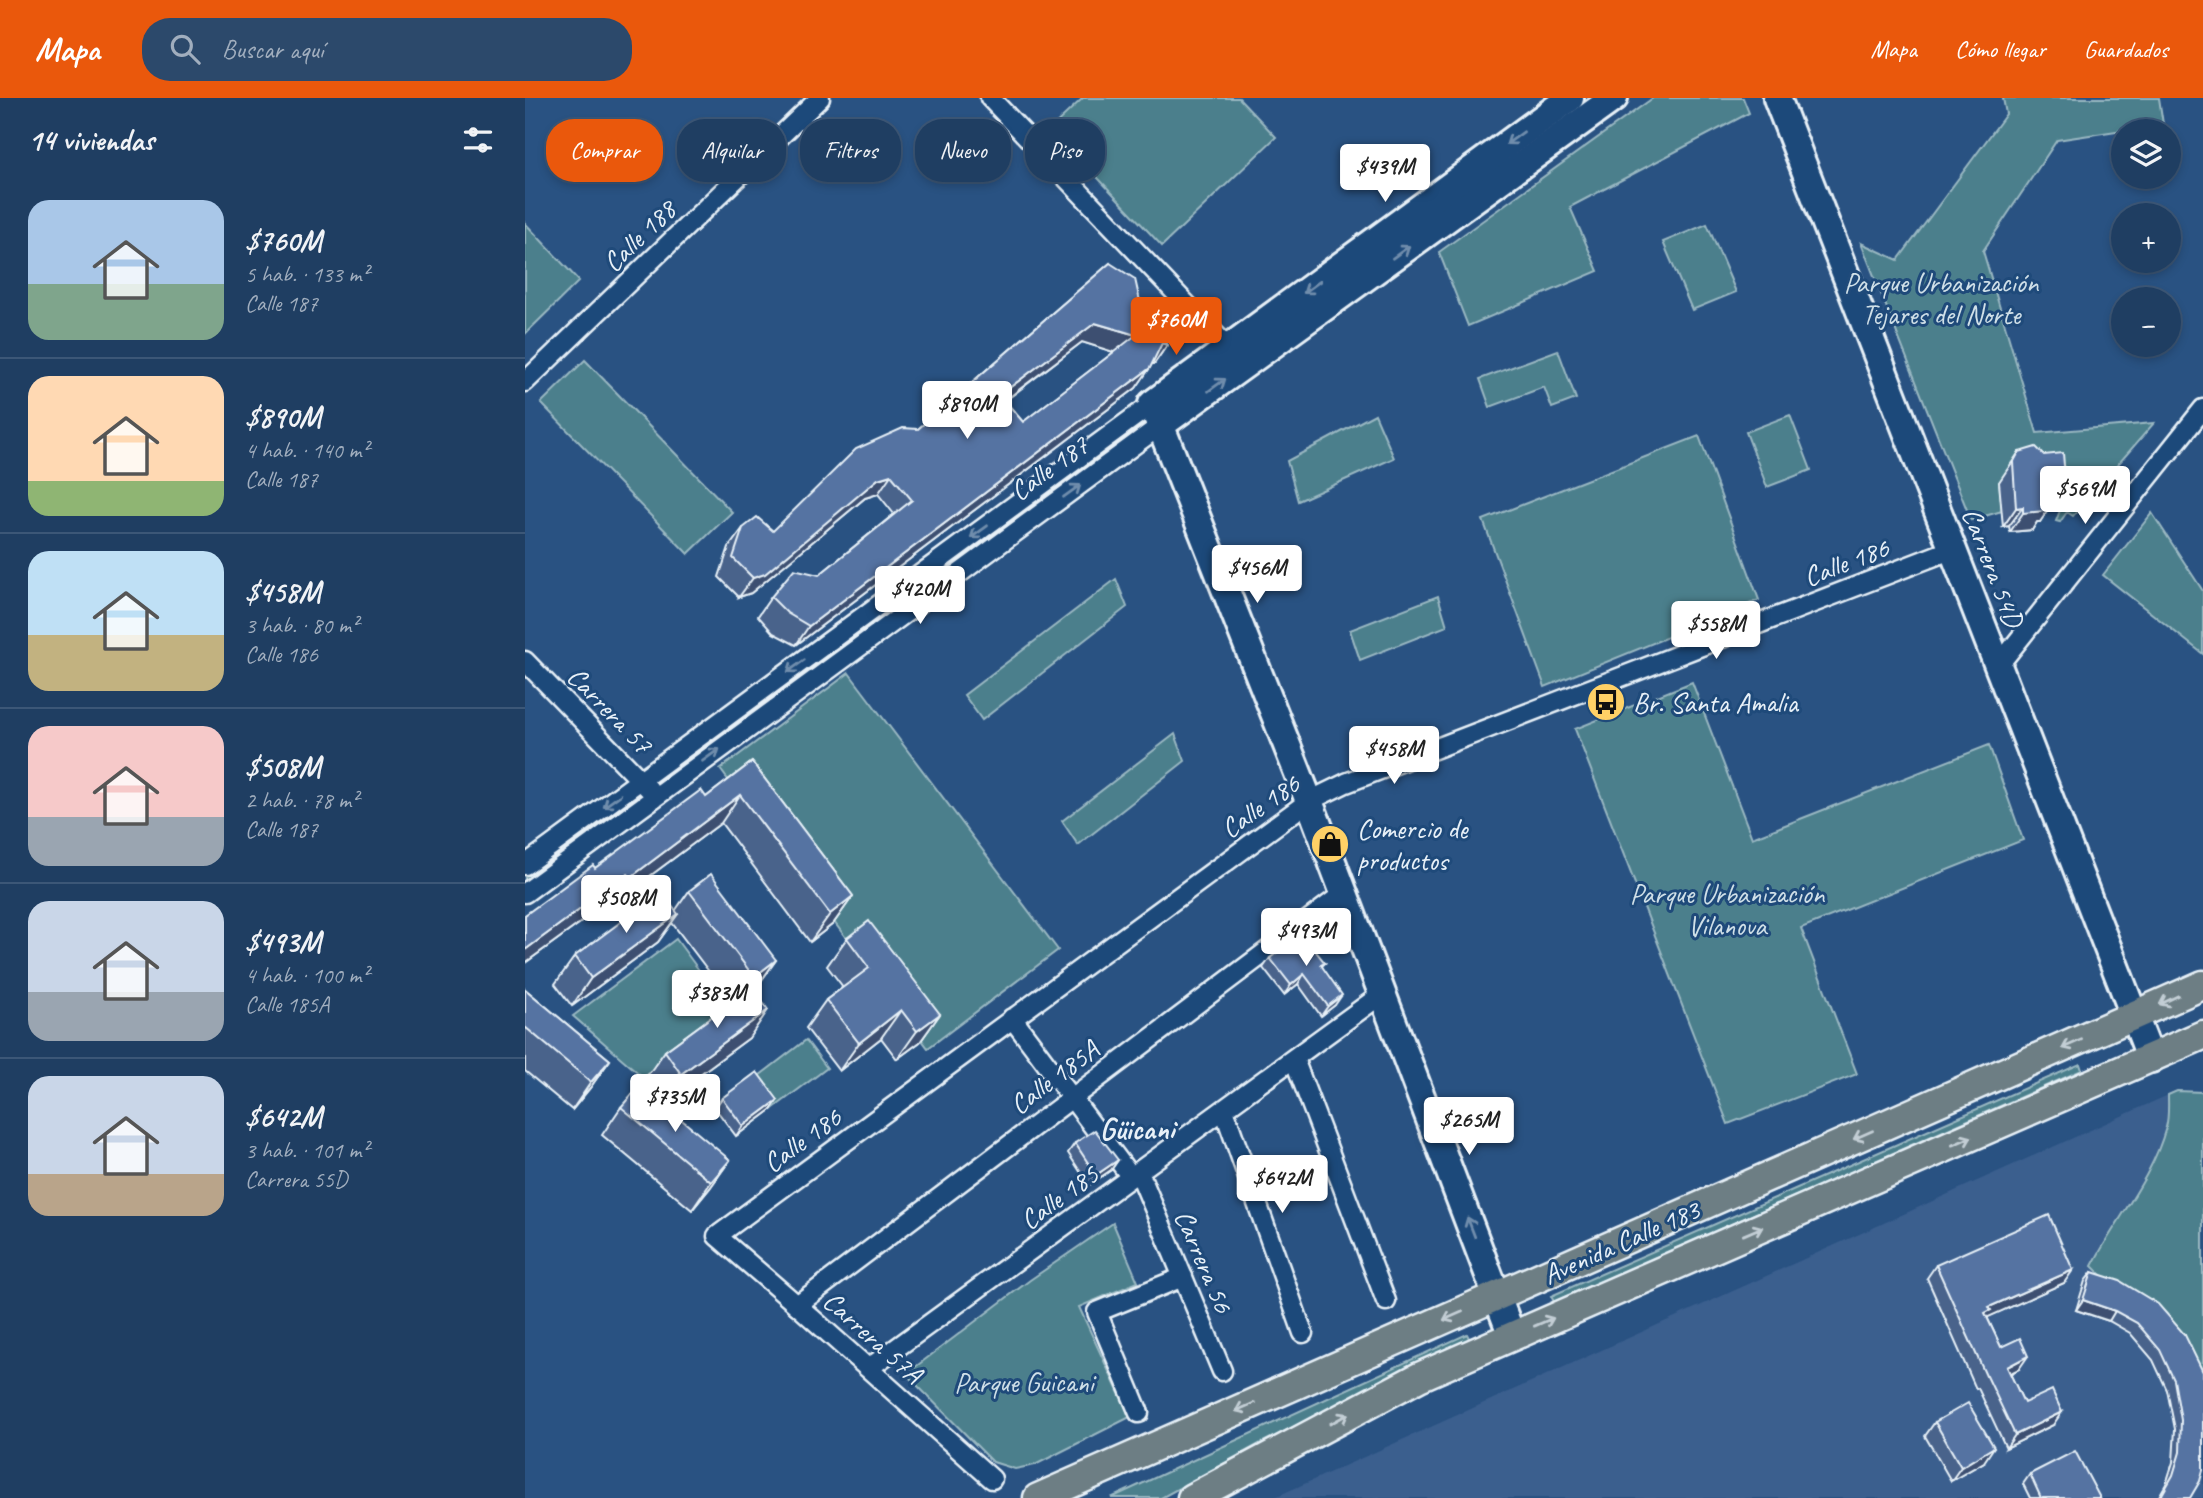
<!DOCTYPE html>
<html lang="es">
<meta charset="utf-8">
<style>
:root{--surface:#1f3e62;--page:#2c496b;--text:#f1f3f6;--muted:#a1aebe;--line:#3c5777;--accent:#ea580c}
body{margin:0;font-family:Caveat,sans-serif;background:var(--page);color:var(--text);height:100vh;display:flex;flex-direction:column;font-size:26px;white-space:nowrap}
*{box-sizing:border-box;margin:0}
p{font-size:23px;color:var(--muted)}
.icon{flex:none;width:38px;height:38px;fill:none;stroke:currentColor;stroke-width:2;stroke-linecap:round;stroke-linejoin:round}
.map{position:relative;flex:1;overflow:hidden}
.side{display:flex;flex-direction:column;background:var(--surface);width:525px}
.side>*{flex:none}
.hud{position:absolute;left:21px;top:21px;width:665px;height:63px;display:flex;gap:14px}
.controls{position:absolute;left:1586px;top:21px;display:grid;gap:14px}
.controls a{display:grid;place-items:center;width:70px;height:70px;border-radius:50%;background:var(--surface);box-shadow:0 4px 10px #0003,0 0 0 2px var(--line);font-size:35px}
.price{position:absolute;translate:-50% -60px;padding:0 16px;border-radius:7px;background:#fff;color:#222;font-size:23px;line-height:46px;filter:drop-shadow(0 2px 4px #0008)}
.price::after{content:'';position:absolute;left:50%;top:42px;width:21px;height:16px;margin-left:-10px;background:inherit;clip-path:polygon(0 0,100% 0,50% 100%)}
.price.selected{background:var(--accent);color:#fff}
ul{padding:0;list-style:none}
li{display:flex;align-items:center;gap:21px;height:175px;padding:0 28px}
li+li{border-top:2px solid var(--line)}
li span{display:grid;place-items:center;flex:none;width:196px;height:140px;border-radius:21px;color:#555}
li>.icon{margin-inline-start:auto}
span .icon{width:84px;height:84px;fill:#fffc;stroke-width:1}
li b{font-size:30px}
h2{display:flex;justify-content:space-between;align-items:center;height:84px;padding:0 28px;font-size:30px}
.chip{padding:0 24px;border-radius:28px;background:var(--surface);box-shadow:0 4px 10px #0003,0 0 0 2px var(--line);font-size:24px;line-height:63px}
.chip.selected{background:var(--accent);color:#fff}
header{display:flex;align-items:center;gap:42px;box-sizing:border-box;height:98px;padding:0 35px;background:var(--accent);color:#fff}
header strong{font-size:33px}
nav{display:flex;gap:38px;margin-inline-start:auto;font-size:24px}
.search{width:490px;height:63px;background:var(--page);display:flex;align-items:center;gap:18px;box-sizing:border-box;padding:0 24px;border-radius:28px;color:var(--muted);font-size:26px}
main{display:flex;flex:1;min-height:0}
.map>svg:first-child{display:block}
.built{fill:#3a5f8e}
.green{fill:#4b7f8c;stroke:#9ab8c2;stroke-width:2}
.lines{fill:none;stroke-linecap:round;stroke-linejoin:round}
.street-casing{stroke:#e8f1f8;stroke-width:23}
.secondary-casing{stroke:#e8f1f8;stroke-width:32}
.primary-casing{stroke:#e8f1f8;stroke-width:33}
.street{stroke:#1f4a7a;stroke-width:18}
.secondary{stroke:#1f4a7a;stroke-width:26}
.primary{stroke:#6d7e84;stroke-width:28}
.wall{fill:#49638b;stroke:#e8f1f8;stroke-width:2;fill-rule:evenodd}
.shaded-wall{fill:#3c5071;stroke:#e8f1f8;stroke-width:2}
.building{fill:#5573a2;stroke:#e8f1f8;stroke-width:2;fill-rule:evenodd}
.oneway{stroke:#6f8dac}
.oneway2{stroke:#c3ced5}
.labels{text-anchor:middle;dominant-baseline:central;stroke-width:6;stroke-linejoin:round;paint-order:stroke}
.street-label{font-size:28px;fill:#e8f1f8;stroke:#1f4a7a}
.park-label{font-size:28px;fill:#d0e0e8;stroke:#1f4a7a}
.poi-label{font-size:28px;fill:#e8f1f8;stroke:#1f4a7a;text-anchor:start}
.neighbourhood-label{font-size:30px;font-weight:bold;fill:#e8f1f8;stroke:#1f4a7a}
</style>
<header>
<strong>Mapa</strong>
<div class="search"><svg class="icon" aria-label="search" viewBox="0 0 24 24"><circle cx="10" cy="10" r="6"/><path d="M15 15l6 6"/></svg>Buscar aquí</div>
<nav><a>Mapa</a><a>Cómo llegar</a><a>Guardados</a></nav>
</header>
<main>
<section class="side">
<h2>14 viviendas<svg class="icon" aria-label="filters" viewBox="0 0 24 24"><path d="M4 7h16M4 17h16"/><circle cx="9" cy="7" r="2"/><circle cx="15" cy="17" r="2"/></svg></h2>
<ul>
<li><span style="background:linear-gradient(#a9c7e8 60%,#7fa58c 0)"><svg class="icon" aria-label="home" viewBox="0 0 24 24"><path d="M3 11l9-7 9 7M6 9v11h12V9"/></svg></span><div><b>$760M</b><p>5 hab. · 133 m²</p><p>Calle 187</p></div></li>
<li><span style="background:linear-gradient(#ffd9b3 75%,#8fb573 0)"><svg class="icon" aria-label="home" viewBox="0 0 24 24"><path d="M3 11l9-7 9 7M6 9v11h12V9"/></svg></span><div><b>$890M</b><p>4 hab. · 140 m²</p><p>Calle 187</p></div></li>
<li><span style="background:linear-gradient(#bfe0f5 60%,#c2b280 0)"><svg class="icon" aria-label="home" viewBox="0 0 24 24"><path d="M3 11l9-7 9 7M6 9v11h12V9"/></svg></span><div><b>$458M</b><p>3 hab. · 80 m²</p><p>Calle 186</p></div></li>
<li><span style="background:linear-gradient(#f6c9c9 65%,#9aa5b1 0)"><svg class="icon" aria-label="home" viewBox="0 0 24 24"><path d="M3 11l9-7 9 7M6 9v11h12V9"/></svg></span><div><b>$508M</b><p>2 hab. · 78 m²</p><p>Calle 187</p></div></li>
<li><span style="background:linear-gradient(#c9d6e8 65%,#9aa5b1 0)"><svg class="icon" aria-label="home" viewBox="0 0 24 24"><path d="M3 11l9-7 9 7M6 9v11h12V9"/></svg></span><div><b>$493M</b><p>4 hab. · 100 m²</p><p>Calle 185A</p></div></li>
<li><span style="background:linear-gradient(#c9d6e8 70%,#b9a48a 0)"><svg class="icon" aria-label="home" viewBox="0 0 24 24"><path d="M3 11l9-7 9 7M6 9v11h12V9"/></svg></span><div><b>$642M</b><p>3 hab. · 101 m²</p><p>Carrera 55D</p></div></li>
</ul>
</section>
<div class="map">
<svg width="1678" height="1400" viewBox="0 0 1678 1400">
<rect width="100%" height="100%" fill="#295282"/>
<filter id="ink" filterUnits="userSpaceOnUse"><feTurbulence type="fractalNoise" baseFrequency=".0143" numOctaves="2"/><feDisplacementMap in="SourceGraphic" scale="14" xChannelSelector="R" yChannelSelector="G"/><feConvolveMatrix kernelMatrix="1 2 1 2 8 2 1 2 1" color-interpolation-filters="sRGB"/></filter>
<g filter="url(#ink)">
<path class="built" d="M1652,993l26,62v345h-930z"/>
<g class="green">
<path d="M558,0h156l37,39 -114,109 -111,-118z"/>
<path d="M1128,0h90l6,15 -179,94 28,64 -130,55 -29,-74z"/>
<path d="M1478,0h156l4,26 -106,16 -74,111 54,182 117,-10 -81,93 -6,-4 -7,10 -4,-1 14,-37 -20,-11 -51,9 3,29 -31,9 -110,-277 37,17 108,-146z"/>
<path d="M0,125l54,58 -54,53z"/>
<path d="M1182,126l29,68 -44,18 -29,-68z"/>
<path d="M1033,252l18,49 -24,9 -8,-21 -54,20 -10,-28z"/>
<path d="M60,262l147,152 -44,42 -147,-151z"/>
<path d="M850,316l19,44 -96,43 -11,-40z"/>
<path d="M1265,317l21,55 -44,17 -21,-55z"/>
<path d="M613,326l3,4 -2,3 -470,345 -5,-1v-2z"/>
<path d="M1174,338l60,164 -214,87 -62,-167z"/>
<path d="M1627,415l51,78v63l-100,-79z"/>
<path d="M591,481l11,28 -145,113 -18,-25z"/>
<path d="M913,498l9,30 -87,34 -10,-30z"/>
<path d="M324,575l209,277 -130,98 -208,-279z"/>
<path d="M1167,584l60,156 237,-93 34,95 -222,88 56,146 -129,50 -153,-395z"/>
<path d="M650,636l10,27 -107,84 -16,-24z"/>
<path d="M93,708h5l1,5 -99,73v-10z"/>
<path d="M151,841l53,72 -86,66 -70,-61z"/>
<path d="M281,942l21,28 -56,42 -20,-28z"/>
<path d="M1555,966l2,6 -528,232 -3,-6z"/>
<path d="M1652,993l26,1v283l-111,-109c24,-47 60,-87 74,-139 3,-10 2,-22 2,-32z"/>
<path d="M588,1125l25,59 -59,25 51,110 -95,48 -20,4 -22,-7 -87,-88 124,-94z"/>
<path d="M942,1236l3,6 -207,102 -102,56h-50z"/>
</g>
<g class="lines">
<g class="street-casing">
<g id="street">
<path d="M465,0l244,256"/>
<path d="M0,284l295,-284"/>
<path d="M0,563l124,128"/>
<path d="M1473,568l205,-257"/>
<path d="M0,767l627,-461"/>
<path d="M0,795l636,-468"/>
<path d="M487,920l119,159"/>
<path d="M769,961l92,242"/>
<path d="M699,1012l79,223"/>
<path d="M614,1074l83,199"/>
<path d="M272,1207l547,-412"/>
<path d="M344,1270l513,-374"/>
<path d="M614,1315l-42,-101 86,-35"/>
<path d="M467,1381l-195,-174 -80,-69 592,-435 37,-18 607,-234"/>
</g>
</g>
<g class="secondary-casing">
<g id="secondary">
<path d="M1252,0l374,961"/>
<path d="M636,327l453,-327"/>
<path d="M987,1238l-203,-535 -157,-397 418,-306"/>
</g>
</g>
<g class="primary-casing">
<g id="primary">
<path d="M513,1400l1165,-513"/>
<path d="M667,1400l227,-121 784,-342"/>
</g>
</g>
<use href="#street" class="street"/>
<use href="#secondary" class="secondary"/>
<use href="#primary" class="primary"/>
</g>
<g class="wall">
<path d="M585,165l34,56 23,26 -13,19h-2l-16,24 -340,257 -23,-12 -15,-17 13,-19 48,-22 75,-61 -16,-20 -13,4 -114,95 -12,4 -20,-20 10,-30 14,-19 30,3 145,-102zM557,244l32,10 -91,70 -18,-21z"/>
<path d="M1494,354l34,44 -13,26h-3l-5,8 -22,2 -1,-6 -6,1 -4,-45z"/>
<path d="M227,664l101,134 -20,28 -23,18 -89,-119 -110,82 -2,-3 -84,61v-48l70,-47 111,-71z"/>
<path d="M164,793l87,69 -20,28 -2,2 -5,48 -87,64 -17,-23 20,-28 67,-49 -60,-79 -14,19 -86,64 -17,-22 20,-28 100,-45z"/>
<path d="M322,840l93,76 -20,28 -23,17 -16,-21 -42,33 -33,-43 20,-28 17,-13 -16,-21z"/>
<path d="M745,860l55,5 -3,3 13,39 -14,11 -23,-32 -14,11 -21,-27z"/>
<path d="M0,891l85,71 -20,28 -18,22 -47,-39z"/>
<path d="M197,1000l49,12 -35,26 -21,-28z"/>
<path d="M96,1009l109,53 -20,28 -18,22 -90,-75z"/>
<path d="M550,1045l43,17 -7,10 -22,15 -21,-32z"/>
<path d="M1411,1167l128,18 -77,34 14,30 18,22 -9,5 14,29 29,22 -47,23 -28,-60 -2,1 -49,-111z"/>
<path d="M1567,1174l93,63 5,163h-32l8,-14 7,-22 2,-33 -8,-39 -14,-30 -23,-27 -21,-12 -33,-11 9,-29z"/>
<path d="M1410,1324l49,40 -33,19 -26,-45z"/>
<path d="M1505,1376l70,24h-70l-7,-14z"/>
</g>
<g class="shaded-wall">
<path d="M570,225l41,12 -13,20 -41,-13 -95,72 13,-19z"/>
<path d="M637,245l5,2 -13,19 -6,-1z"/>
<path d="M625,270l-14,20 -340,257 13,-19z"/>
<path d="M366,377l-13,19 -13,4 -114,95 -12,4 14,-19 125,-99z"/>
<path d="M1540,380l-13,19 -1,-18z"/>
<path d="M1528,405l-13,19h-3l-5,8 -22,2 13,-19 22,-9z"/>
<path d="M1498,409l-14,19 -6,1 13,-19z"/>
<path d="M215,697l-19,28 -110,82 20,-28z"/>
<path d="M103,776l-19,28 -84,61v-13z"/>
<path d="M328,798l-20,28 -23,18 20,-28z"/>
<path d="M153,816l-20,28 -86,64 19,-28z"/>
<path d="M251,862l-20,28 -22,17 20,-28z"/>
<path d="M779,876l-6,10 -14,11 7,-10z"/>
<path d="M817,897l-7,10 -14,11 7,-10z"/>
<path d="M243,912l-19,28 -87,64 19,-28z"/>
<path d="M376,912l-20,28 -42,33 20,-28z"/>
<path d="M415,916l-20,28 -23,17 20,-28z"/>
<path d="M85,962l-20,28 -18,22 19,-28z"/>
<path d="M253,1002l-7,10 -35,26 7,-10z"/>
<path d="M205,1062l-20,28 -18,22 19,-28z"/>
<path d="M593,1062l-7,10 -22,15 7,-10z"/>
<path d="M1548,1172l-9,13 -78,35 -10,8 13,-19z"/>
<path d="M1558,1202l32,11 -6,10 -33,-11z"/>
<path d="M1503,1258l-9,13 -21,10 9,-12z"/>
<path d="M1537,1314l-9,13 -47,23 9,-13z"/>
<path d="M1469,1349l-10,15 -33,19 10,-14z"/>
</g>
<g class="building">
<path d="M585,165l25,16 9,40 6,-4 17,30 -5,-2 -12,25 -341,258 -22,-13 -16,-16 23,-28 25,6 93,-75 -21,-25 -13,4 -113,95 -12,4 -20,-20 10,-30 14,-11 16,14 83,-82 47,-21 15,1zM570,225l41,12 -113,87 -23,-27z"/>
<path d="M1511,349l8,8 19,-2 2,25 -14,1 2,24 -8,1v7l-22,2v-6l-7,1 -3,-45 6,-11z"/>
<path d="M227,664l101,134 -23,18 -90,-119 -109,82 -3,-3 -103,76v-35l68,-50 2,3 106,-78 5,7z"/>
<path d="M186,776l65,86 -22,17 -65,-86z"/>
<path d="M136,794l17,22 -87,64 -16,-22z"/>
<path d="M344,823l71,93 -23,17 -16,-21 -42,33 -33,-43 43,-32 -22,-30z"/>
<path d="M777,836l23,29 -4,2 21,30 -14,11 -24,-32 -13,11 -21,-27z"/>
<path d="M227,889l16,23 -87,64 -16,-23z"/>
<path d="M0,891l85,71 -19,22 -66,-55z"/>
<path d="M232,974l21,28 -35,26 -21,-28z"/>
<path d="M115,987l90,75 -19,22 -90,-75z"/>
<path d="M570,1032l23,30 -22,15 -21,-32z"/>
<path d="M1524,1117l24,55 -84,37 2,3 -6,3 16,34 19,-9 8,18 -21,11 17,36 28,-13 10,22 -47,23 -28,-59h-1l-50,-111z"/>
<path d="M1567,1174l28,9 38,23 27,31 18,37v98l-3,11 -10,17h-30l13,-23 7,-23 1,-32 -7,-40 -14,-30 -23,-27 -22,-12 -32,-11z"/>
<path d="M1443,1305l26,44 -33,20 -26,-45z"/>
<path d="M1550,1353l25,47h-59l-11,-24z"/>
</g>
<defs><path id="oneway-shaft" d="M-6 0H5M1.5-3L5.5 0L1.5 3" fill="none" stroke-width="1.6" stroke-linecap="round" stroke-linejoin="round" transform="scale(1.75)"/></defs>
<g class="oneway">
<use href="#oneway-shaft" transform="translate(990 40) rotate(144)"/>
<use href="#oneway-shaft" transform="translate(876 154) rotate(-36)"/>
<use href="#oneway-shaft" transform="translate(787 189) rotate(144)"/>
<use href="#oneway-shaft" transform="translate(692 287) rotate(-36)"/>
<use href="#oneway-shaft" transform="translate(547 393) rotate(-36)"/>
<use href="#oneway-shaft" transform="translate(454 434) rotate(144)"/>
<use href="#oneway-shaft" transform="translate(271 568) rotate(144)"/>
<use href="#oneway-shaft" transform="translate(186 657) rotate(-36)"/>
<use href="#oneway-shaft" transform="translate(87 703) rotate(144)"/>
<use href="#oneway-shaft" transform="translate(946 1129) rotate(-111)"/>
</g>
<g class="oneway2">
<use href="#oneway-shaft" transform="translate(1644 902) rotate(155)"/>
<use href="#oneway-shaft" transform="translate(1547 946) rotate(156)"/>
<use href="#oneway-shaft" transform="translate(1338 1037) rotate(156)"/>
<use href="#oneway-shaft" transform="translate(1437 1043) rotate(-23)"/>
<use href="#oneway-shaft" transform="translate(1228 1133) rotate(-23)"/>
<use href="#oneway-shaft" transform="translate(928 1218) rotate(156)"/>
<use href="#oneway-shaft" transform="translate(1019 1224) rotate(-23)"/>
<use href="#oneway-shaft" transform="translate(720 1309) rotate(156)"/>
<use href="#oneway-shaft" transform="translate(814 1321) rotate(-29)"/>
</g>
</g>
<defs>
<g id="bus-disc" transform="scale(2.0125)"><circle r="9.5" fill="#ffd166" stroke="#1f4a7a"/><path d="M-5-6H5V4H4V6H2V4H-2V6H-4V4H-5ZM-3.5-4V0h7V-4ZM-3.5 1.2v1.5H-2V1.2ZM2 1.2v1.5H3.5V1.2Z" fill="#111"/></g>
<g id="shop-disc" transform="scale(2.0125)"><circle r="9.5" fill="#ffd166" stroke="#1f4a7a"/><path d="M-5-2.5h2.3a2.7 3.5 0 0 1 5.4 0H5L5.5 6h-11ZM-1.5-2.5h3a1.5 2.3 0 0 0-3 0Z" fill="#111"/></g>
</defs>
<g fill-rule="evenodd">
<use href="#bus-disc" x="1081" y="604"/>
<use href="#shop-disc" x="805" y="746"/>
</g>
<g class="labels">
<g class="street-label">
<text transform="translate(114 138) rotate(-44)">Calle 188</text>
<text transform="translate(524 370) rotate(-36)">Calle 187</text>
<text transform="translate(1321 464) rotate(-21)">Calle 186</text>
<text transform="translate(1468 469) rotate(69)">Carrera 54D</text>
<text transform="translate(85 612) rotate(46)">Carrera 57</text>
<text transform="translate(735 708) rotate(-35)">Calle 186</text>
<text transform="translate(529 979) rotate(-37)">Calle 185A</text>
<text transform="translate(277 1042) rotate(-36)">Calle 186</text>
<text transform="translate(534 1099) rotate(-36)">Calle 185</text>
<text transform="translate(1096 1144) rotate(-24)">Avenida Calle 183</text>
<text transform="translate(679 1163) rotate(67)">Carrera 56</text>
<text transform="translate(348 1239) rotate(42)">Carrera 57A</text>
</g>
<g class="park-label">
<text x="1416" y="184">Parque Urbanización<tspan x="1416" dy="32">Tejares del Norte</tspan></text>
<text x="1202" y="795">Parque Urbanización<tspan x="1202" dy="32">Vilanova</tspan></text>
<text x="499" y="1284">Parque Guicani</text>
</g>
<g class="poi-label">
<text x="1108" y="604">Br. Santa Amalia</text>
<text x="832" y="730">Comercio de<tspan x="832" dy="32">productos</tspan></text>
</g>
<g class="neighbourhood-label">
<text x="612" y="1031">Güicani</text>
</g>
</g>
</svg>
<div class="controls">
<a><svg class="icon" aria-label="layers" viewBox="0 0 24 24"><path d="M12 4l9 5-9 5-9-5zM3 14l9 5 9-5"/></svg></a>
<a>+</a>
<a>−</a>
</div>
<b class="price" style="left:860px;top:106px">$439M</b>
<b class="price selected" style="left:651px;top:259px">$760M</b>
<b class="price" style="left:442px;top:343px">$890M</b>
<b class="price" style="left:1560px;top:428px">$569M</b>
<b class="price" style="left:732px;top:507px">$456M</b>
<b class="price" style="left:395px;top:528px">$420M</b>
<b class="price" style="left:1191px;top:563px">$558M</b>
<b class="price" style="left:869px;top:688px">$458M</b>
<b class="price" style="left:101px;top:837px">$508M</b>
<b class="price" style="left:781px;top:870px">$493M</b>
<b class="price" style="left:192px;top:932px">$383M</b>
<b class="price" style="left:150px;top:1036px">$735M</b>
<b class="price" style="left:944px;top:1059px">$265M</b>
<b class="price" style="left:757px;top:1117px">$642M</b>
<div class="hud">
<a class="chip selected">Comprar</a>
<a class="chip">Alquilar</a>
<a class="chip">Filtros</a>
<a class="chip">Nuevo</a>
<a class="chip">Piso</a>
</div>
</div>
</main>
